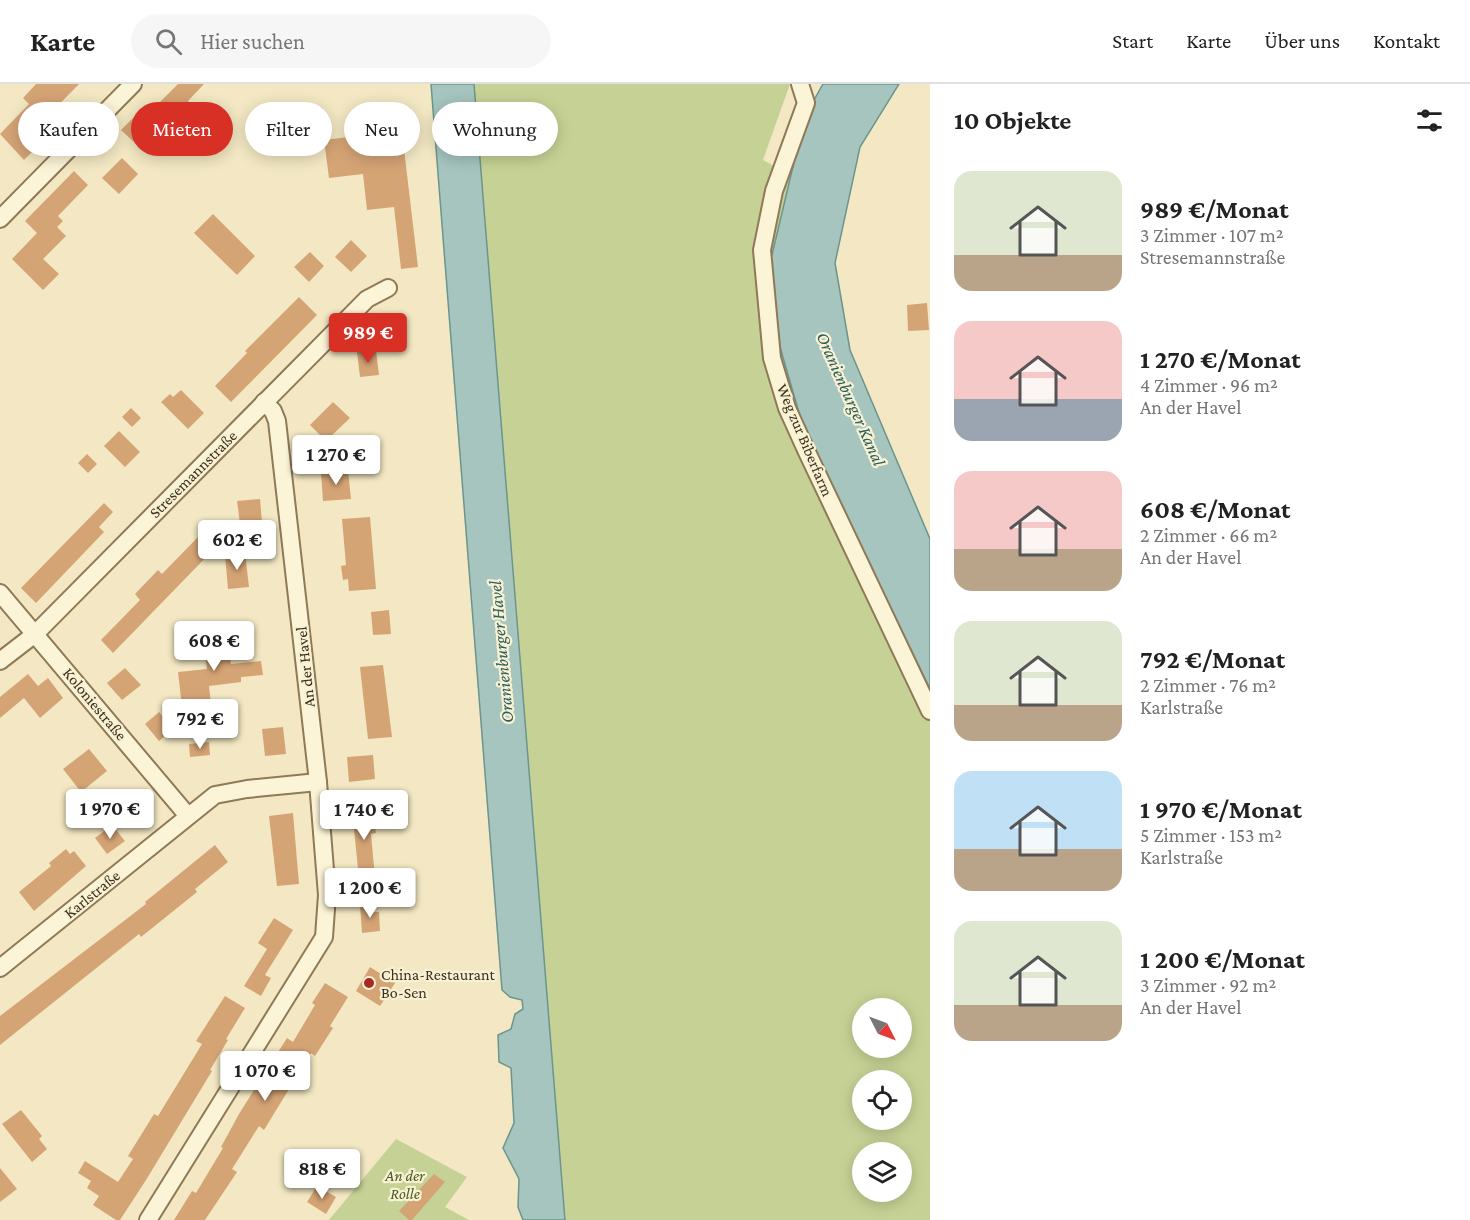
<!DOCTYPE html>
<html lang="de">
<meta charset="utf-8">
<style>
:root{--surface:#fff;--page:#f6f6f6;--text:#222;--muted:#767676;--line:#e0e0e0;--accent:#d93025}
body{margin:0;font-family:"Crimson Pro",serif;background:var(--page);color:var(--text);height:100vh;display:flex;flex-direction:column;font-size:22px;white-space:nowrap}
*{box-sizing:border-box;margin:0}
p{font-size:20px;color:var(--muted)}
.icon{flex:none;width:33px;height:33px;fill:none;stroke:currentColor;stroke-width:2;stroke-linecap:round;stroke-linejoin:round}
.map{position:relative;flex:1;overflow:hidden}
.panel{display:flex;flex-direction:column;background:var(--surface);width:540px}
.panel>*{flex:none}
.banner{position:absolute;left:18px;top:18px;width:570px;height:54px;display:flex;gap:12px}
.needle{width:39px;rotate:132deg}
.fabs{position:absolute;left:852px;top:914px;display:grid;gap:12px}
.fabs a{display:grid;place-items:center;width:60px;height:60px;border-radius:50%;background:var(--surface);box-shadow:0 3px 15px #0003;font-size:30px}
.price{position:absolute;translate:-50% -51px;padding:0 14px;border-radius:6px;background:#fff;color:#222;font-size:20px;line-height:39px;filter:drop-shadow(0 2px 3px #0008)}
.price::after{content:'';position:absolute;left:50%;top:36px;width:18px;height:14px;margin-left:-9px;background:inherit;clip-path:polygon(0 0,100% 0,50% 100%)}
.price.selected{background:var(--accent);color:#fff}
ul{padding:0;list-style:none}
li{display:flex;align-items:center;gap:18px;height:150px;padding:0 24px}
li span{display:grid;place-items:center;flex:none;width:168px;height:120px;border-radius:18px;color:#555}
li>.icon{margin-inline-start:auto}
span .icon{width:72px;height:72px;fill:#fffc;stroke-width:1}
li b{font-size:26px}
h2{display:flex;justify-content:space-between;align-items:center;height:72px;padding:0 24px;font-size:26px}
.tag{padding:0 21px;border-radius:27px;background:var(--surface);box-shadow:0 3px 15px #0003;font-size:21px;line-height:54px}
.tag.selected{background:var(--accent);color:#fff}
header{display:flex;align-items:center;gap:36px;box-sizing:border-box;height:84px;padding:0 30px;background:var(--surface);border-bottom:2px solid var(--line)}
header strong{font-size:28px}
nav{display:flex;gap:33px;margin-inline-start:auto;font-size:21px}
.search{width:420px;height:54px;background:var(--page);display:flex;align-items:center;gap:15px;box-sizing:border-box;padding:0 21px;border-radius:33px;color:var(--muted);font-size:22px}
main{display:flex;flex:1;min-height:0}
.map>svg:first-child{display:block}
.green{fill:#c6d295;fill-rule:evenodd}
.water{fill:#a5c5be;stroke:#6b958e;stroke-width:1.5}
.building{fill:#d5a475}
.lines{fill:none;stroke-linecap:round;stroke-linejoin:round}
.minor-casing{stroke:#8f7957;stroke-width:20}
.minor{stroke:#fcf4d7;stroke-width:16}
.poi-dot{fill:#a52a21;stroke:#f9f1d3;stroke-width:2}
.labels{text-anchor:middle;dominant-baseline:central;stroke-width:4.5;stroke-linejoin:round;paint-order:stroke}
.street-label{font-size:16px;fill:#3d2f1d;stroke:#f9f1d3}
.poi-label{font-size:16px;fill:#3d2f1d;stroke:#f9f1d3;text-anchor:start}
.park-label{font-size:16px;font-style:italic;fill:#495c21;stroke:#f9f1d3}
.water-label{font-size:18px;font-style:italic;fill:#2b5e5f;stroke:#f9f1d3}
</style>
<header>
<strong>Karte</strong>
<div class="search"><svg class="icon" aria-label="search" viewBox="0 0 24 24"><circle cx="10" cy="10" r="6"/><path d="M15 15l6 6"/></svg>Hier suchen</div>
<nav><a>Start</a><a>Karte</a><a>Über uns</a><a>Kontakt</a></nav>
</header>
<main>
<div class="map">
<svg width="930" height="1136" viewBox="0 0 930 1136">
<rect width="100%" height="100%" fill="#f3e8c3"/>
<g class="green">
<path d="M474,0h316l-27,76 28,15 -20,84 33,171 126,259v531h-365zM862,924h40v39h-40zM862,996h40v39h-40zM862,1068h40v39h-40z"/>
<path d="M396,1055l71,38 -22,30 24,13h-140z"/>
</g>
<g class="water">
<path d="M431,0h43l91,1136h-42l-5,-13 1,-28 -16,-31 11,-25 -3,-55 -12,-6 -1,-27 13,-6 4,-15 8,-5 -1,-9 -12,-3 -8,-7z"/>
<path d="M823,0h76l-39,63 -25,116 15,87 80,189v150l-126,-259 -24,-83 -9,-88 34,-143z"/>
</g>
<g class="building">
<path d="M36,0h43l-45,46 10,10 -20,20 -24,-26 29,-30 -6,-6z"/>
<path d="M178,0h26l-16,17 12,12 -20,21 -17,-16 -26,27 -16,-15 17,-17 6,5z"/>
<path d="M394,41l3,25 7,-1 14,118 -17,2 -7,-62 -27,3 -4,-36 -34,4 -5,-38 58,-7 -1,-6z"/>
<path d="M122,74l16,16 -19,20 -17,-16z"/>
<path d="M74,87l14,14 -30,31 5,5 -6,6 9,9 -23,23 16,15 -16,16 -31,-31 25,-26 -12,-12z"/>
<path d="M213,130l42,42 -18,19 -43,-42z"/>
<path d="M351,156l16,16 -16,16 -16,-15z"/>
<path d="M310,168l14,14 -15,16 -15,-15z"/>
<path d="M299,213l18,18 -86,87 -16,-16 32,-33 -2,-2z"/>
<path d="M927,219l2,27 -21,1 -1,-26z"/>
<path d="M376,267l3,24 -19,2 -3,-25z"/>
<path d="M181,306l23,23 -16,16 -27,-27 9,-8 3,3z"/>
<path d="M333,318l17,16 -24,23 -16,-16z"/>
<path d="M131,324l10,10 -9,9 -10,-10z"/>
<path d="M119,347l21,21 -15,15 -21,-21z"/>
<path d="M87,370l10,10 -9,9 -10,-10z"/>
<path d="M348,386l3,29 -28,2 -2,-28z"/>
<path d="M260,415l2,23 -22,2 -3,-23z"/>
<path d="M104,419l9,9 -14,15 5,5 -68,71 -15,-15z"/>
<path d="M370,433l6,72 -27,2 -1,-12 -5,1 -2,-14 5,-1 -4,-46z"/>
<path d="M199,452l14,14 -100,103 -12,-13 39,-40 -5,-6 23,-24 4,4z"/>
<path d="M245,469l4,34 -21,2 -3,-34z"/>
<path d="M389,526l2,24 -18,1 -2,-23z"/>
<path d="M227,548l4,32 30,-3 2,14 -22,2v5l-32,4 2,18 -29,3 -4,-35 29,-3 -4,-34z"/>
<path d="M383,581l9,72 -24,2 -8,-72z"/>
<path d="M125,584l16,17 -19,15 -15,-17z"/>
<path d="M28,590l10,12 10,-8 15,20 -23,20 -16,-20 -24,20v-21z"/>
<path d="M159,628l14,17 -14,12 -14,-17z"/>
<path d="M283,643l3,27 -21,2 -3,-27z"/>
<path d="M209,658l1,13 -20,2 -1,-13z"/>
<path d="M89,665l18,22 -26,21 -18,-23z"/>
<path d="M373,671l2,24 -26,3 -2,-25z"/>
<path d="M373,723l3,26 -5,1 4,44 -16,1 -7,-70z"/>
<path d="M293,729l6,71 -22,2 -8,-70z"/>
<path d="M112,741l13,16 -18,13 -12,-16z"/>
<path d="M215,761l13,17 -33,27 2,3 -56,45 -2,-3 -139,111v-29l146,-112 -1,-2z"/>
<path d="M66,765l4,5 4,-3 12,15 -52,45 -15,-19 32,-26 -2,-3z"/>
<path d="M373,820l1,8h5l1,19 -18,2 -2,-28z"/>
<path d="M274,834l19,12 -28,45 6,3 -10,18 -17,-10 23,-37 -9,-6z"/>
<path d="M370,883l25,16 -15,23 -24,-15z"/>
<path d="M325,899l23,14 -18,29 3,2 -18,28 -4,-3 -47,77 -5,-4 -27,43 5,3 -32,48h-31l18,-29 4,2 27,-45 -2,-1 18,-33 48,-76 6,4 22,-37 -3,-2z"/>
<path d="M225,912l20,12 -19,31 2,1 -18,30 2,1 -66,109 -26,40h-4l-23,-15 6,-9 -12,-8 4,-7 -13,-8 7,-12 33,21 15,-23 -5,-3 26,-42 4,2 44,-72 -6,-3z"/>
<path d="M21,1026l21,26 -3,3 8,10 -15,13 -30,-38z"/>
<path d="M0,1084l17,21 -17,13z"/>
<path d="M434,1090l11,8 -33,38h-3l-10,-9z"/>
<path d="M317,1102l19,11 -10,17 -19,-12z"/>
</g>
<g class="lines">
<g class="minor-casing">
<g id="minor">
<path d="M800,0l6,19 -32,88 -12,59 10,108 15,50 19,42 124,261"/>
<path d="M0,135l133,-135"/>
<path d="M0,509l188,223"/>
<path d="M0,577l35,-27 332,-335 21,-11"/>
<path d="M0,884l215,-173 32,-6 71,-7"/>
<path d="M148,1136l176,-283 3,-42 -9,-113 -41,-361 -4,-10 -9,-9"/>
</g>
</g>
<use href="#minor" class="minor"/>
</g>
<circle class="poi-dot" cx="369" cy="899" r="6"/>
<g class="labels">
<g class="street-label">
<text transform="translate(805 356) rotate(67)">Weg zur Biberfarm</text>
<text transform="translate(193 390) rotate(-45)">Stresemannstraße</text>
<text transform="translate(305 583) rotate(-96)">An der Havel</text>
<text transform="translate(95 620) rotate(50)">Koloniestraße</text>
<text transform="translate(92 810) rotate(-39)">Karlstraße</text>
</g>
<g class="poi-label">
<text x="381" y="890">China-Restaurant<tspan x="381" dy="18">Bo-Sen</tspan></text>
</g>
<g class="park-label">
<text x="405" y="1091">An der<tspan x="405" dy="18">Rolle</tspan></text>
</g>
<g class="water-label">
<text transform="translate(851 315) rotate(66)">Oranienburger Kanal</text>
<text transform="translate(501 568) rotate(-95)">Oranienburger Havel</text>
</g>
</g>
</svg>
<div class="fabs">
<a><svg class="needle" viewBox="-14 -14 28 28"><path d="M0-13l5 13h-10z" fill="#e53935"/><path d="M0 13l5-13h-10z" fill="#767676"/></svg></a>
<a><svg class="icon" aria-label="locate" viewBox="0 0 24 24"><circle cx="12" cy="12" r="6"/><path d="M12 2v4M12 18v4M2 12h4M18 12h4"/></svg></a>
<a><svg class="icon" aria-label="layers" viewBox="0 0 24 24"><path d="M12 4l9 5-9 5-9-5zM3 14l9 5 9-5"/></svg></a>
</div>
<b class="price selected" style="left:368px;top:280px">989 €</b>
<b class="price" style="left:336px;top:402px">1 270 €</b>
<b class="price" style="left:237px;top:487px">602 €</b>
<b class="price" style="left:214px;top:588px">608 €</b>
<b class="price" style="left:200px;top:666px">792 €</b>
<b class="price" style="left:110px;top:756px">1 970 €</b>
<b class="price" style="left:364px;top:757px">1 740 €</b>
<b class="price" style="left:370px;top:835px">1 200 €</b>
<b class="price" style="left:265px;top:1018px">1 070 €</b>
<b class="price" style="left:322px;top:1116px">818 €</b>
<div class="banner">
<a class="tag">Kaufen</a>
<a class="tag selected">Mieten</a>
<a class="tag">Filter</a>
<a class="tag">Neu</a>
<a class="tag">Wohnung</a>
</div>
</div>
<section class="panel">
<h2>10 Objekte<svg class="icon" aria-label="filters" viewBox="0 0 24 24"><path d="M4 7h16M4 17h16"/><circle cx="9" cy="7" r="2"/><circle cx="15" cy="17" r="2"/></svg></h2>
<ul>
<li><span style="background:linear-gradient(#dfe7d0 70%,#b9a48a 0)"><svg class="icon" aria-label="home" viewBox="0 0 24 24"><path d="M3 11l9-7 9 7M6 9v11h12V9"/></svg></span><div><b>989 €/Monat</b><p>3 Zimmer · 107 m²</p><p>Stresemannstraße</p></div></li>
<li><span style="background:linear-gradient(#f6c9c9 65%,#9aa5b1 0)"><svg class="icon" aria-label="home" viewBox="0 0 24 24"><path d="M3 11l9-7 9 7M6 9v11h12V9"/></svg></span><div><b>1 270 €/Monat</b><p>4 Zimmer · 96 m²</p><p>An der Havel</p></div></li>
<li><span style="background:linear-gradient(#f6c9c9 65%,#b9a48a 0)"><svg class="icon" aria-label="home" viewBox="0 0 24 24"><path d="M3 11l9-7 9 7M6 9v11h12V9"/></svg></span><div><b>608 €/Monat</b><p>2 Zimmer · 66 m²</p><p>An der Havel</p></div></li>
<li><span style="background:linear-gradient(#dfe7d0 70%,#b9a48a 0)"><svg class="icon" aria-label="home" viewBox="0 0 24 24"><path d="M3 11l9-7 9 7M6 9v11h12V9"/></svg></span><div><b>792 €/Monat</b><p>2 Zimmer · 76 m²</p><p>Karlstraße</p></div></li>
<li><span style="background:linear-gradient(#bfe0f5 65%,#b9a48a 0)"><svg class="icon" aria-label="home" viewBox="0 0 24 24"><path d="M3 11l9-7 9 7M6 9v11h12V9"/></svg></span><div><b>1 970 €/Monat</b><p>5 Zimmer · 153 m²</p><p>Karlstraße</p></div></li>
<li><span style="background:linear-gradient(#dfe7d0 70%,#b9a48a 0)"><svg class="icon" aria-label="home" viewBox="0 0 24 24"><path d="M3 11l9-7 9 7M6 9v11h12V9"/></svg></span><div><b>1 200 €/Monat</b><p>3 Zimmer · 92 m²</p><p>An der Havel</p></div></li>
</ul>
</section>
</main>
